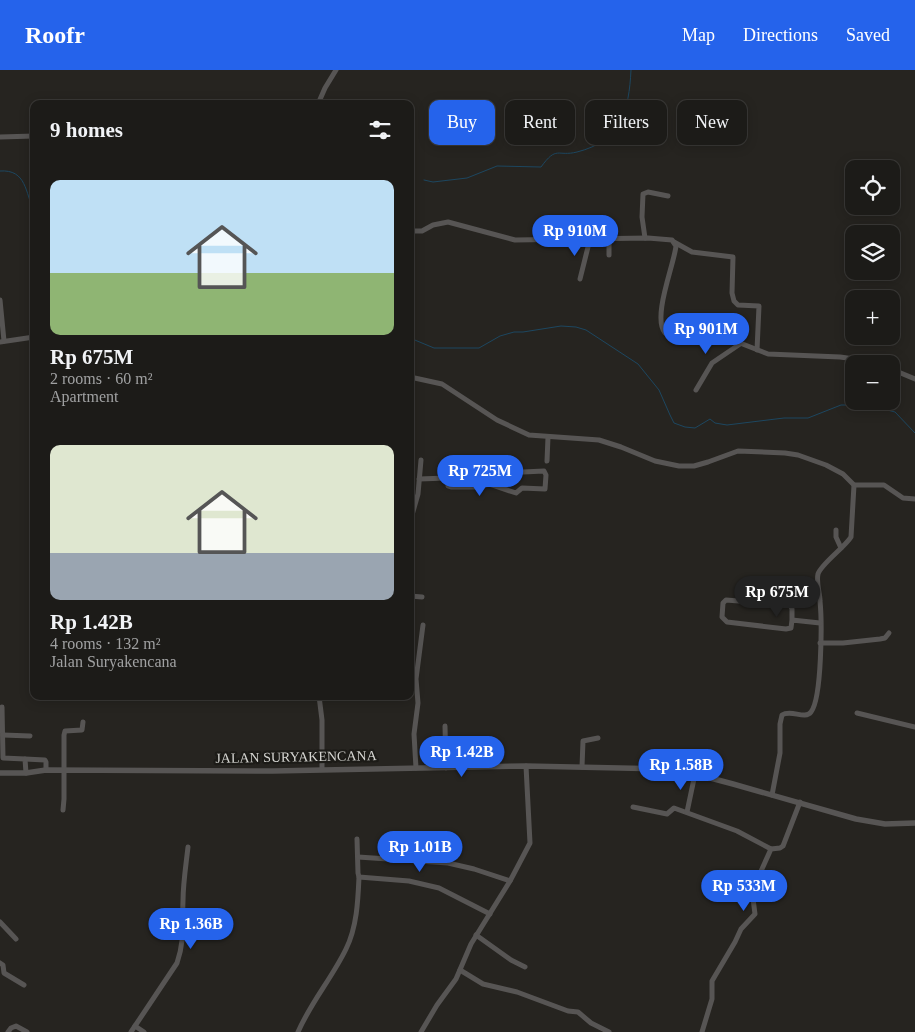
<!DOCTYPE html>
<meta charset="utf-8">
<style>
:root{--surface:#1c1b18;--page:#292825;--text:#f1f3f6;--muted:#a0a1a2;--line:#3a3937;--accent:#2563eb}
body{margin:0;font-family:"Times New Roman",serif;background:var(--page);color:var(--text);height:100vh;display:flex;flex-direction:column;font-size:19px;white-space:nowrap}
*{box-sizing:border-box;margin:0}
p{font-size:16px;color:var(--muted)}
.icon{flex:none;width:28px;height:28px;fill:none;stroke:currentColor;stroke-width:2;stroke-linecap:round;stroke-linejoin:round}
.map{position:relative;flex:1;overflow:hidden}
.details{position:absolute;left:30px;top:30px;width:384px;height:600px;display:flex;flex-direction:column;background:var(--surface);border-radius:10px;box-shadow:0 2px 12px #0003,0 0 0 1px var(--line)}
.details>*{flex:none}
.guide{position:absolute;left:429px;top:30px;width:411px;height:45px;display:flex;gap:10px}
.tools{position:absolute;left:845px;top:90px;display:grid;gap:10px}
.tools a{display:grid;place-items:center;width:55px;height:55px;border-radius:10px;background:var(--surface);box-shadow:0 2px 12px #0003,0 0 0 1px var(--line);font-size:25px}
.price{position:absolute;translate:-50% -42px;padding:0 11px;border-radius:18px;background:var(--accent);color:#fff;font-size:16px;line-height:32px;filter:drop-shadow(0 1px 2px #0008)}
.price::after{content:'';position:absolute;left:50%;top:30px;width:15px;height:11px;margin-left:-8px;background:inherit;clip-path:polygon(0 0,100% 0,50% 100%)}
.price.on{background:#222;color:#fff}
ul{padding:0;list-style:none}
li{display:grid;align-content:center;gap:10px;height:265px;padding:0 20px}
li span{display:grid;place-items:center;height:155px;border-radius:10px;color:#555}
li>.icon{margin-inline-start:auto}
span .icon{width:90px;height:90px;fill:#fffc;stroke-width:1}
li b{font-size:21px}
h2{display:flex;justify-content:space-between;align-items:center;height:60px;padding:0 20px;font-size:21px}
.tag{padding:0 18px;border-radius:10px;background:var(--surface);box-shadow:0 2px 12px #0003,0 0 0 1px var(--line);font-size:18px;line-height:45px}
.tag.on{background:var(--accent);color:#fff}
header{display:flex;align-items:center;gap:30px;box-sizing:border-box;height:70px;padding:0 25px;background:var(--accent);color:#fff}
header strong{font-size:24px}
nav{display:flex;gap:28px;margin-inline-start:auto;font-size:18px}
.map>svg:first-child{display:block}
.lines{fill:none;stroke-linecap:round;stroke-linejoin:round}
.stream{stroke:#1d4760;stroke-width:1}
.minor{stroke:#575554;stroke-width:5}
.tertiary{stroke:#575554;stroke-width:5.5}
.labels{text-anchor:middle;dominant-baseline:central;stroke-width:4.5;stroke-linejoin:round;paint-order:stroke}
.street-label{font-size:14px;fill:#d5d5d1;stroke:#1c1b17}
</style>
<header>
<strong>Roofr</strong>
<nav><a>Map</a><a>Directions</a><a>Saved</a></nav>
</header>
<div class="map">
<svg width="915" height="962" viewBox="0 0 915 962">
<rect width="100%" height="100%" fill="#262420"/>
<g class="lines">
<g class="stream">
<path d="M0,101c27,-2 25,22 34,40"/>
<path d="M424,110l9,2 34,-4 30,-12 44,1c16,-22 16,-10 36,-15 44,-11 52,-41 54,-82"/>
<path d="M410,268l24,10h45l21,-12 14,-4h9l38,-6 15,1 10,3 52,34 21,26 11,25 4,8 11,4 10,1 15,-9 5,4 12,2 57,-7h24l33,-13h27l27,7 20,21"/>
</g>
<g class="minor">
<path d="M318,34l7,-16 11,-18"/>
<path d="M0,67l34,-1"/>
<path d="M410,161h12l11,-6 15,-3 67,18 133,-2 24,2 4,6c-2,19 -24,71 -11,87l19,5h25l31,5 28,11 72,3 29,4 7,3"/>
<path d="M645,168l-3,-21 1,-23 5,-2 20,4"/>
<path d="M609,169v16"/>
<path d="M674,172l18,10 41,5 -1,36 2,8 4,4 21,1 -2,44"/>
<path d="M580,209l10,-40"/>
<path d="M0,230l4,41"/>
<path d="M0,272l34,-5"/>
<path d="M891,299l24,10"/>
<path d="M410,307l32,7 55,36 32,15 70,5 22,7 34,14 24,5h15l14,-4 30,-11 47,2 13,2 28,10 17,9 11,11 -3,52c-6,10 -30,27 -33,37 -2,9 2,19 2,27 2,20 2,97 -9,111 -6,8 -20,-3 -29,3l-2,9v29l-8,42"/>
<path d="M696,320l16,-27 28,-19"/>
<path d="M547,391l1,-24"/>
<path d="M419,409l28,-1 1,8 3,1h27l11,-3 27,9 6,-5 23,1 1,-14 -2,-4 -21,1 -32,-7"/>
<path d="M854,415h30l19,13 12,1"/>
<path d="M410,452l8,-28 3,-34"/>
<path d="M836,460v7l5,11"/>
<path d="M410,526l12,1"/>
<path d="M792,550v-11l-2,-4 -64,-5 -3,3 -1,14 5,5 59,7 5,-1 1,-8 28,3"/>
<path d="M820,573h23l37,-4 5,-1 4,-5"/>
<path d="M319,626l3,24v49"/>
<path d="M2,637l1,51 22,1 1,14"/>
<path d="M857,643l58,14"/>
<path d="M445,656l1,42"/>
<path d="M3,665l27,1"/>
<path d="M25,689l20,1 1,2v8"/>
<path d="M582,697l1,-26 15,-3"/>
<path d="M416,698l-2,-34 4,-31 -2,-24 7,-54"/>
<path d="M633,737l34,7 7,-6 63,23 34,18"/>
<path d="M63,740l1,-11v-64l1,-4 17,-1 1,-8"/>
<path d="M687,742l8,-38"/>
<path d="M357,769l1,34 1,4 50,4 30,7 51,26"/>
<path d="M358,787l90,6 26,6 36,12"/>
<path d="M0,852l16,17"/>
<path d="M476,865l35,25 14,7"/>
<path d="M0,893l3,2 1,8 20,12"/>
<path d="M460,900l23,14 34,8 51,19 10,1 13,11 18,9"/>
<path d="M135,956l9,6"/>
<path d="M8,962l3,-4 5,-2 11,6"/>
<path d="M131,962l46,-69c8,-23 5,-39 6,-62 0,-18 3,-36 5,-54"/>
<path d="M298,962c13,-30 34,-54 48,-83 11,-22 12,-49 13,-72"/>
<path d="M421,962l16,-27 19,-26 15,-35 39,-63 20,-38 -4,-77"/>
<path d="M702,962l10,-33v-18l23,-39 6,-13 14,-15 -3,-23 19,-42 9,-1 3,-2 17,-44"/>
</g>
<path class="tertiary" d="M0,703h26l20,-3 227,1 253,-5 141,3 17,2 49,13 123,35 29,5 30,-1"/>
</g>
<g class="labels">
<g class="street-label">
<text transform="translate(296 687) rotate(-1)">JALAN SURYAKENCANA</text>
</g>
</g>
</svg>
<div class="tools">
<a><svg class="icon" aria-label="locate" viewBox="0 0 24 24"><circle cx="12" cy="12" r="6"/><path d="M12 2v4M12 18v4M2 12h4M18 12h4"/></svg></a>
<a><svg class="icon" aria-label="layers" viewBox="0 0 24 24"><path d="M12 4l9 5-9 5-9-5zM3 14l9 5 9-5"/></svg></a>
<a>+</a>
<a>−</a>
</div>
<b class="price" style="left:575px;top:187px">Rp 910M</b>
<b class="price" style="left:706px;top:285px">Rp 901M</b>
<b class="price" style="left:480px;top:427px">Rp 725M</b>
<b class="price on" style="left:777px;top:548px">Rp 675M</b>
<b class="price" style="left:462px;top:708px">Rp 1.42B</b>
<b class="price" style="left:681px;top:721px">Rp 1.58B</b>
<b class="price" style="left:420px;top:803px">Rp 1.01B</b>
<b class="price" style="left:744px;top:842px">Rp 533M</b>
<b class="price" style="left:191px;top:880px">Rp 1.36B</b>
<div class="guide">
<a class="tag on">Buy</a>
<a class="tag">Rent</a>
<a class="tag">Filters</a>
<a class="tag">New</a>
</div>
<section class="details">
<h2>9 homes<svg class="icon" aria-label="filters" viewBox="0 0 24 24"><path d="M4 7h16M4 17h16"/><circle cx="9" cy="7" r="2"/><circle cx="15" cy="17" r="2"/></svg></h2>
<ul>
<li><span style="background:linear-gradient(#bfe0f5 60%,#8fb573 0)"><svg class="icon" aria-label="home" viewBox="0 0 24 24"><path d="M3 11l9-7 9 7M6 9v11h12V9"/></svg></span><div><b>Rp 675M</b><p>2 rooms · 60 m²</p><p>Apartment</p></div></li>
<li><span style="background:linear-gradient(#dfe7d0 70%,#9aa5b1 0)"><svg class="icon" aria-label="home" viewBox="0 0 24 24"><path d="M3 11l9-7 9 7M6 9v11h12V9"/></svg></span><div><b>Rp 1.42B</b><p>4 rooms · 132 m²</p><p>Jalan Suryakencana</p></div></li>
</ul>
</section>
</div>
